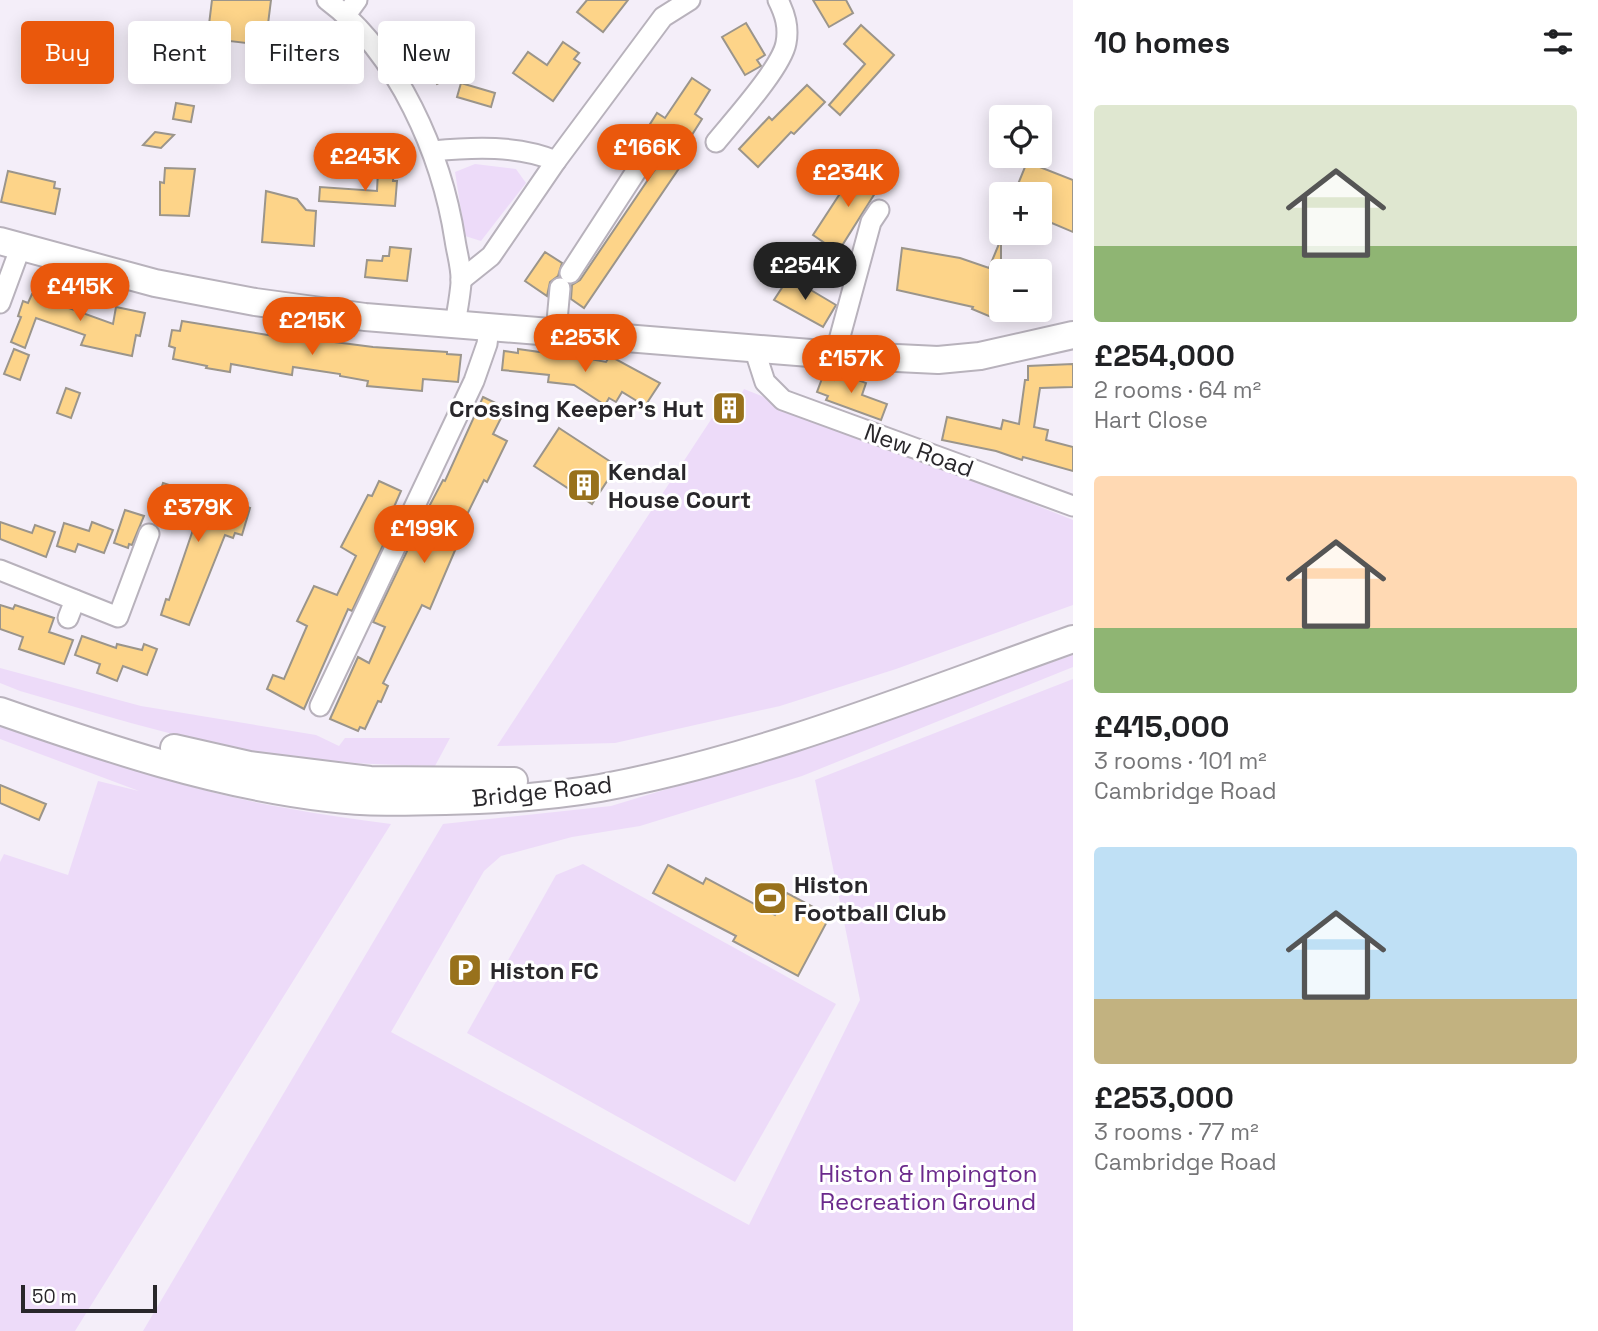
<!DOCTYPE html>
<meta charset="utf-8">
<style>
:root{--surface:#fff;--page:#f2f2f2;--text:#202124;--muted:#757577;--accent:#ea580c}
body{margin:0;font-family:"Space Grotesk",sans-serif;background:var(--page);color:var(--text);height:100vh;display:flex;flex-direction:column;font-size:26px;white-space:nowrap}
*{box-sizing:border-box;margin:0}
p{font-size:23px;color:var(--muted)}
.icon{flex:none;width:38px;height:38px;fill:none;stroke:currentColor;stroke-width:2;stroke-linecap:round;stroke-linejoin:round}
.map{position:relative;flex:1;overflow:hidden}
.drawer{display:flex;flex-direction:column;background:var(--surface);width:525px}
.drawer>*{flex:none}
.guide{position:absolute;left:21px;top:21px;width:665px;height:63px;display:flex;gap:14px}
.controls{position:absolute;left:989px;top:105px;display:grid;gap:14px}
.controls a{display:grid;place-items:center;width:63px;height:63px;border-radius:7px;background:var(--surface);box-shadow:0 4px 18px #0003;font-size:35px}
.scale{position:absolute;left:21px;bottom:18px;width:136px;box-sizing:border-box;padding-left:7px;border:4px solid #29272b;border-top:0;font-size:19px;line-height:24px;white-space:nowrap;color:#29272b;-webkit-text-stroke:5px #fff;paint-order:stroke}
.price{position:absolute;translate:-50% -60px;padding:0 16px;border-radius:24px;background:var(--accent);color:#fff;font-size:23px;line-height:46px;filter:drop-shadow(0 2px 4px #0008)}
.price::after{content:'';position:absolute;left:50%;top:42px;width:21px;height:16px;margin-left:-10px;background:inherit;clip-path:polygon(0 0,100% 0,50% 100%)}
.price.selected{background:#222;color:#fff}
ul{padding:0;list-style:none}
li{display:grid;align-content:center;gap:14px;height:371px;padding:0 21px}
li span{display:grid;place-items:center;height:217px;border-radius:7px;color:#555}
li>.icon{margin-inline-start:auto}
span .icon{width:126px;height:126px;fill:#fffc;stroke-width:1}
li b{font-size:30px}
h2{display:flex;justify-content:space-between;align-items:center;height:84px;padding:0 21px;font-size:30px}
.tag{padding:0 24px;border-radius:7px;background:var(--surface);box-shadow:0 4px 18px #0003;font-size:24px;line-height:63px}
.tag.selected{background:var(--accent);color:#fff}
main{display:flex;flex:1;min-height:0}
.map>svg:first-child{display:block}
.green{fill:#eddbf9}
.building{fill:#fdd489;stroke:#9b958b;stroke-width:2}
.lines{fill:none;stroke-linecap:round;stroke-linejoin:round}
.street-casing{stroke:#b8b2bc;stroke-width:23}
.secondary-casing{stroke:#b8b2bc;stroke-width:30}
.street{stroke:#fff;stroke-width:19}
.secondary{stroke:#fff;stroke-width:26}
.labels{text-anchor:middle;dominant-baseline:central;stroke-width:6;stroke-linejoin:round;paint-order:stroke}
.poi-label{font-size:24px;font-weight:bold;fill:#29272b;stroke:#fff;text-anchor:start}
.street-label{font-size:24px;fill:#29272b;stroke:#fff}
.park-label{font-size:24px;fill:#6b2a8c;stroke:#fff}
</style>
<main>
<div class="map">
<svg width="1073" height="1331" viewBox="0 0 1073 1331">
<rect width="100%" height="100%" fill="#f4eef9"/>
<g class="green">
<path d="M475,164l41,5 10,14 -45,58 -16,-5 -10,-64z"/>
<path d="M744,389l329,131v85l-177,64 -116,37 -165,37 -118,3 215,-328 14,6z"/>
<path d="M1073,655v12l-271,109 -162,50 -68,11 -71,19 -17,15 -93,161 358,193 111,-225 -45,-220 258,-101v652h-930l300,-507 168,-18 185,-56z"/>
<path d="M0,668l141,38 175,29 23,11 6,-8h105l-15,28c-62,-2 -126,-3 -187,-15 -77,-15 -152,-38 -228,-60l-20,-8z"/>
<path d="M0,722c93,35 187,69 286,86 35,7 70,11 105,16l-316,507h-75v-469l4,-8 64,21 30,-94 41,10 -139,-52z"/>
<path d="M583,864l253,140 -101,178 -268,-149 89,-158z"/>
</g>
<g class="building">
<path d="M212,0h59l-4,32 -19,-2 -2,13 -16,-2 -1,10 -23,-2z"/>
<path d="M587,0h41l-25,32 -26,-20z"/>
<path d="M813,0h33l7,13 -24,14z"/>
<path d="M746,23l19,32 -8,5 4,6 -16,9 -23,-38z"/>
<path d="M861,25l33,30 -54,60 -11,-10 36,-41 -21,-20z"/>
<path d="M438,33l19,41 -20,10 -20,-41z"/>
<path d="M563,42l16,11 -5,6 6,4 -27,38 -40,-28 15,-21 19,13z"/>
<path d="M309,50l17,2 -1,7 17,3 -2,15 -34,-5z"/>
<path d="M692,78l18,12 -15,24 7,5 -24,38 6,4 -100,147 -13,-9 1,-14 8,-5 80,-118 -3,-2 4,-6 -21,-14 17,-27 8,5z"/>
<path d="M461,83l34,10 -4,14 -34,-10z"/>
<path d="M807,85l18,17 -31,32 -3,-2 -33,35 -19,-18 30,-32 3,3z"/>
<path d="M176,103l18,3 -3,16 -18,-3z"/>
<path d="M155,132l19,3 -13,13 -18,-3z"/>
<path d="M1027,162l46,18v52l-33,-14v-24h-26z"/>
<path d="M858,166l24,16 -44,70 -25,-17z"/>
<path d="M165,168l30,1 -6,47 -29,-1v-33l4,1z"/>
<path d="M378,170l16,1 -1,10h4l-2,25 -76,-5 1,-14 57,4z"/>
<path d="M8,171l47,11 -1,6 6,1 -5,25 -54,-12z"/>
<path d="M266,191l31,8 9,11 10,1 -2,35 -52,-4z"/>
<path d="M1001,239v79l-4,-1 -1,2 -24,-10 1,-2 -76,-17 5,-42 58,10 29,10z"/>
<path d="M390,247l21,2 -4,32 -42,-4 2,-17 15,1 1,-5h6z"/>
<path d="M545,252l17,11 -4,13 -8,6 -3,14 -22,-15z"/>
<path d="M789,277l47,28 -13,22 -49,-27z"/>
<path d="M45,280l16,6 -5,11 9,3 -2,6 50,18 3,-17 29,6 -5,23 -4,-1 -4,21 -51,-11 4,-10 -49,-17 -11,30 -14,-6 10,-25 -3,-1 5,-15 5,2 4,-9 7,3z"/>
<path d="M182,321l98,16v-2l93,12 74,5v2l14,1 -3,27 -35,-3 -1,12 -55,-5 1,-5 -28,-5v-2l-47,-7 -1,8 -61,-11 -1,8 -24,-4 1,-2 -34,-7 2,-11 -6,-2 3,-16 8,1z"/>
<path d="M14,349l15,6 -9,25 -16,-6z"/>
<path d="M518,349l29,4v-2l59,11 4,-6 50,27 -15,23 -23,-14 -6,10 -7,-4 -4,7 -31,-20 -26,-3 1,-7 -47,-5 2,-19 14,2z"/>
<path d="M1073,364v23l-33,1 -6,39 14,3 -2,10 27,7v24l-50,-14 -1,3 -26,-9 -54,-11 5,-23 54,12 2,-9 16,4 6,-44h3v-14z"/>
<path d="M837,372l29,11 -4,12 25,9 -6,16 -55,-20 2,-4 -11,-4 6,-16 11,4z"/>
<path d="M66,388l14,5 -9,25 -14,-5z"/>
<path d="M483,397l23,11 -13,26 14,7 -20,41 -3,-2 -32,65 4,3 -26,61 -8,-4 -39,78 5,3 -7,16 -3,-1 -13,28 -5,-2 -2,4 -28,-12 28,-62 11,6 16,-36 -12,-5 49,-102 21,-40 2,1z"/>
<path d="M559,428l58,38 -25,38 -58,-38z"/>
<path d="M379,481l22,10 -7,16 6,2 -48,102 -4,-2 -44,100 -37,-20 6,-14 11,4 23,-53 -10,-5 17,-35 23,9 19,-39 -15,-9 27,-52 4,1z"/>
<path d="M163,483l65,22 1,-4 21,7 -8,27 -7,-2 -2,5 -8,-3 -36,90 -28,-10 5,-16 3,1 27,-79 -41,-12z"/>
<path d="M125,510l19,6 -12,29 -3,-1 -1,4 -14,-5z"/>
<path d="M0,522l32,11 3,-8 20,7 -9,25 -46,-18z"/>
<path d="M92,522l21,8 -9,23 -26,-9 -3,8 -18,-6 7,-23 25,8z"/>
<path d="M0,605l13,4 2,-4 39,13 -5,14 24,8 -9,24 -45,-15 4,-12 -23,-8z"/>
<path d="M82,636l34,12 1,-4 25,6 2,-6 13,5 -10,26 -24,-9 -6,15 -20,-8 3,-9 -25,-9z"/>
<path d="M0,785l46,19 -7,16 -39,-17z"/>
<path d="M668,865l35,19 3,-6 69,37 12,-22 43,23 -32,60 -65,-35 3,-5 -83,-43z"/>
</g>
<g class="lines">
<g class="street-casing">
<g id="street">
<path d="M327,0c71,53 115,155 128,240 2,14 7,29 6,43 -1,14 -4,28 -6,42"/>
<path d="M346,15l11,-15"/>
<path d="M716,142c17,-21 66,-75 70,-99 3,-16 -1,-29 -8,-43"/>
<path d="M433,151c40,-4 85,-6 123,10"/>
<path d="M570,273l76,-117"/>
<path d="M461,280l30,-24 65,-95 107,-144 27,-17"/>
<path d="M0,303l21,-57"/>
<path d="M556,332l4,-44"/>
<path d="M754,348l11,34 18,18 290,106"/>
<path d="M835,355l36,-133 8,-12"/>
<path d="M0,570l118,47 31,-83"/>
<path d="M68,618l7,-18"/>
<path d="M320,706l154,-325 13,-37 2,-16"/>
</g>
</g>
<g class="secondary-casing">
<g id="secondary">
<path d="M0,241l155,42 100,19 110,15 470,38 103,5 42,-4 93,-21"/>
<path d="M0,711c106,37 215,74 328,87 39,5 78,4 117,3 52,-1 104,-4 155,-13 162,-30 318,-94 473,-149"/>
<path d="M174,748l75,17 121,15 144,1"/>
</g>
</g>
<use href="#street" class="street"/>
<use href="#secondary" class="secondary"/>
</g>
<defs>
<g id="building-square" transform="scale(1.75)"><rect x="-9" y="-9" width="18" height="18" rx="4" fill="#98711c" stroke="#fff"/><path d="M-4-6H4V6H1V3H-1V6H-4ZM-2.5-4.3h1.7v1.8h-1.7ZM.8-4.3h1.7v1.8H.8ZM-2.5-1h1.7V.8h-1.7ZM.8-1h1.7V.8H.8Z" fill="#fff"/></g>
<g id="stadium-square" transform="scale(1.75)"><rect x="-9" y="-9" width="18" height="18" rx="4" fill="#98711c" stroke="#fff"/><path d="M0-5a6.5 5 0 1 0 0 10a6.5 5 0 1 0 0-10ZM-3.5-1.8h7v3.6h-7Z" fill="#fff"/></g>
<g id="parking-square" transform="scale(1.75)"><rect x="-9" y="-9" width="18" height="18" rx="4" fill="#98711c" stroke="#fff"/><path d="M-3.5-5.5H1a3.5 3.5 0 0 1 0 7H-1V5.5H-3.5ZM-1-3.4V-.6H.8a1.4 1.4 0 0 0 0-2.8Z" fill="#fff"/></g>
</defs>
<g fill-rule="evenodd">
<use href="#building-square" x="729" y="408"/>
<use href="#building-square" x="584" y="485"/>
<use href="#stadium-square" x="770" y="898"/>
<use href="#parking-square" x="465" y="970"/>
</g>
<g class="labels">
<g class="poi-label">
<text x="704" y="408" text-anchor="end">Crossing Keeper's Hut</text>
<text x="608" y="471">Kendal<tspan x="608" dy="28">House Court</tspan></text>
<text x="794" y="884">Histon<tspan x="794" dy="28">Football Club</tspan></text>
<text x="490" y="970">Histon FC</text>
</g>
<g class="street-label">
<text transform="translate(919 450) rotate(20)">New Road</text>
<text transform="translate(542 791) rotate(-6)">Bridge Road</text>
</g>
<g class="park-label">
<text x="928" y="1173">Histon &amp; Impington<tspan x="928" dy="28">Recreation Ground</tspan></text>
</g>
</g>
</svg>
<div class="controls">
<a><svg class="icon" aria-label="locate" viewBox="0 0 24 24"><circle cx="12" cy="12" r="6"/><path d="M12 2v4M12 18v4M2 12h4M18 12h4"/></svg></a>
<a>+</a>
<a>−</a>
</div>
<div class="scale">50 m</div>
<b class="price" style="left:647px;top:184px">£166K</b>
<b class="price" style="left:365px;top:193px">£243K</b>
<b class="price" style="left:848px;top:209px">£234K</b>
<b class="price selected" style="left:805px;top:302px">£254K</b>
<b class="price" style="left:80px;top:323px">£415K</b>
<b class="price" style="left:312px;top:357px">£215K</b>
<b class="price" style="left:585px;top:374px">£253K</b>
<b class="price" style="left:851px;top:395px">£157K</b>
<b class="price" style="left:198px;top:544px">£379K</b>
<b class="price" style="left:424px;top:565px">£199K</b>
<div class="guide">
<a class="tag selected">Buy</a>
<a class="tag">Rent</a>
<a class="tag">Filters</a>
<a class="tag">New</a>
</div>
</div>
<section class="drawer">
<h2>10 homes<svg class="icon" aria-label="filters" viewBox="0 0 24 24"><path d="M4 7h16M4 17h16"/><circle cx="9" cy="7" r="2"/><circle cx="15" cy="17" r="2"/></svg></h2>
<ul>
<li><span style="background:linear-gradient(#dfe7d0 65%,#8fb573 0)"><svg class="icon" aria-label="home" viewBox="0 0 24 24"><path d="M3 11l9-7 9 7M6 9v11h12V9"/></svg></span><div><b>£254,000</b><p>2 rooms · 64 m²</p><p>Hart Close</p></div></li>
<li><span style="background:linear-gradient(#ffd9b3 70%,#8fb573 0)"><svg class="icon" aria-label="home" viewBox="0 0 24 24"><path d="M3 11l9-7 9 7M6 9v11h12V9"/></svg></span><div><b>£415,000</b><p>3 rooms · 101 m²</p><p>Cambridge Road</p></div></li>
<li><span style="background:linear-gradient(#bfe0f5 70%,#c2b280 0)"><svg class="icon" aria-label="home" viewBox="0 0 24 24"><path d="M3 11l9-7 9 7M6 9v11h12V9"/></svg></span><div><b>£253,000</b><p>3 rooms · 77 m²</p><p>Cambridge Road</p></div></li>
</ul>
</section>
</main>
